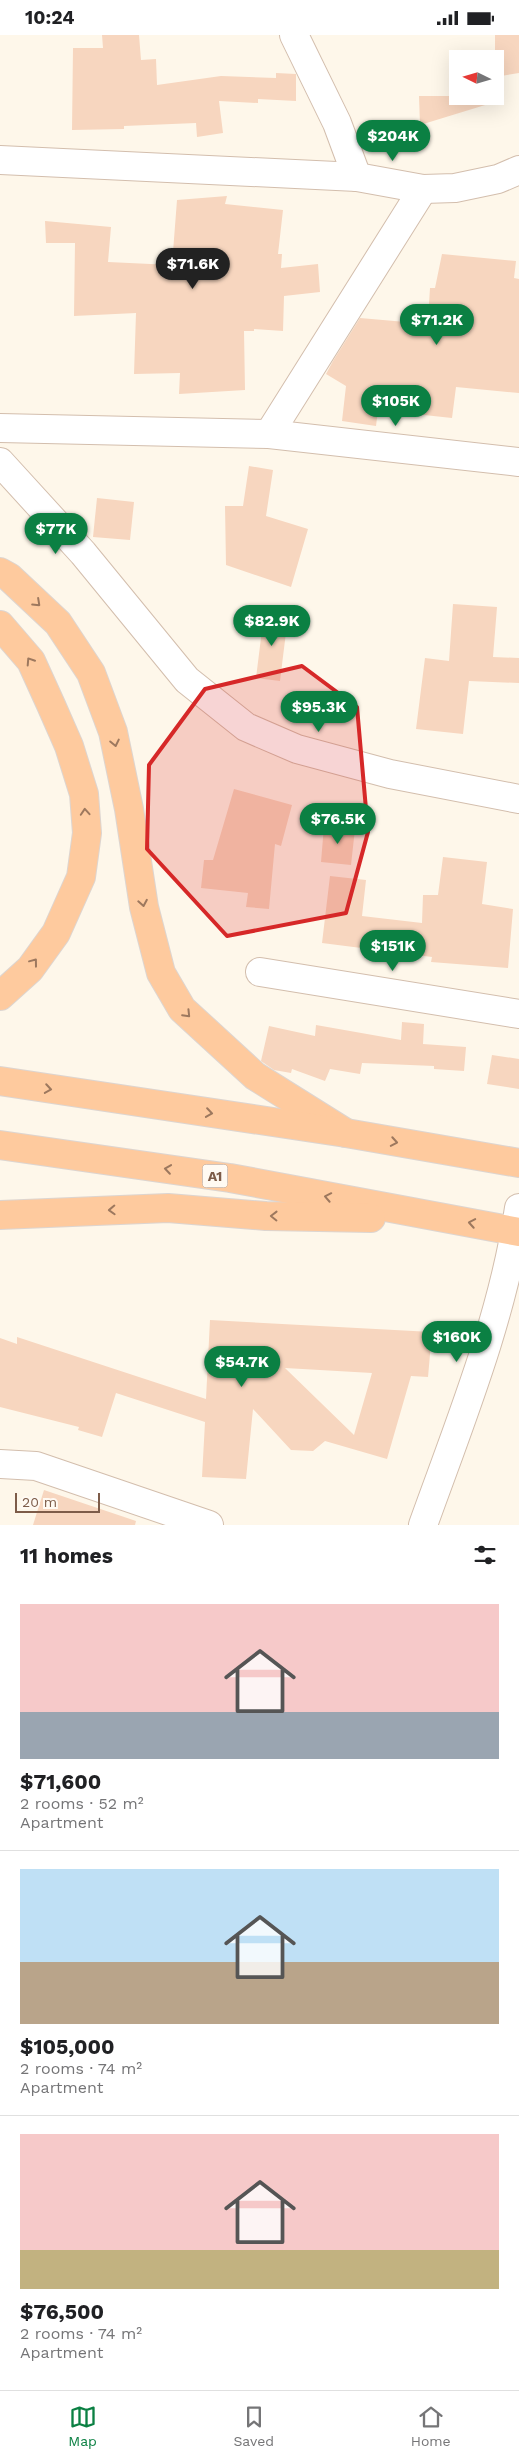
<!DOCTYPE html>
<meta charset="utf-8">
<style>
:root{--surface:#fff;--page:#f6f6f6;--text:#202124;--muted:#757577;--line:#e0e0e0;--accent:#0b8043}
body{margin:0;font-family:"Work Sans",sans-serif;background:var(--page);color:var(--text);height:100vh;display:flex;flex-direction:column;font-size:19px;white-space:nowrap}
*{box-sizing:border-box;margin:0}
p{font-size:16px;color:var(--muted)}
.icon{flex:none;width:28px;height:28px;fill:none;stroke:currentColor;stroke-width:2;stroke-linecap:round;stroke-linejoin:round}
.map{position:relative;height:1490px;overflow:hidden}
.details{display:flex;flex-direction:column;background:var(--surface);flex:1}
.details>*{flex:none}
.needle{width:32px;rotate:275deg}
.fabs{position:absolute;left:449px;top:15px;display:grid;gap:10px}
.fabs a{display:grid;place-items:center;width:55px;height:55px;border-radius:0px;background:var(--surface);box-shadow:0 5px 20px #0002;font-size:25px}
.scale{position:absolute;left:15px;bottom:12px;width:85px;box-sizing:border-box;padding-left:5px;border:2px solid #7d5c49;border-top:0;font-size:14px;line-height:18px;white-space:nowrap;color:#7d5c49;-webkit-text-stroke:4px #fffaf3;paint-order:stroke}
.price{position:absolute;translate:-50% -42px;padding:0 11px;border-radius:18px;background:var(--accent);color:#fff;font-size:16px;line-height:32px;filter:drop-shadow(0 1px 2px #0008)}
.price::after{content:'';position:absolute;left:50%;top:30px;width:15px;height:11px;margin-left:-8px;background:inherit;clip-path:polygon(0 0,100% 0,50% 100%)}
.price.active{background:#222;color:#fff}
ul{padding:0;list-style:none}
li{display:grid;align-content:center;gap:10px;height:265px;padding:0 20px}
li+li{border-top:1px solid var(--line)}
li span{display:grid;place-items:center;height:155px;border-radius:0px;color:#555}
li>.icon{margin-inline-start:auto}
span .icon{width:90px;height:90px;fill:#fffc;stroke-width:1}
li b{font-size:21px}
h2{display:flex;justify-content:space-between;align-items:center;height:60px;padding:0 20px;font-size:21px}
.status{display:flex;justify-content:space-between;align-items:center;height:35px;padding:0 25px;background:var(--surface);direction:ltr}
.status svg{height:14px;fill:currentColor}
.tab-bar{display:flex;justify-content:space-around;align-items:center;height:70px;border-top:1px solid var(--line);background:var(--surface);font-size:14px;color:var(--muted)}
.tab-bar a{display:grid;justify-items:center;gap:2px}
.tab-bar .active{color:var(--accent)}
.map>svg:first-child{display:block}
.building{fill:#f7d6bf;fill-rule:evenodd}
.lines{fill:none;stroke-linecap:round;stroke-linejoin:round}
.minor-casing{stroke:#d3bead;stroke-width:30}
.trunk-casing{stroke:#ddd5d0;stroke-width:30}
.minor{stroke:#fff;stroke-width:28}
.trunk{stroke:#feca9e;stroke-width:28}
.oneway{stroke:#9d785e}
.marked{fill:#d62828;fill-opacity:0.2;stroke:#d62828;stroke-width:4;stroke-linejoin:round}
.labels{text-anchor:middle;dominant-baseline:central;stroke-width:5;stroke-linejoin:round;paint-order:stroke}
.shield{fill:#fffaf3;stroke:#a48b7c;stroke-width:1}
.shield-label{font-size:14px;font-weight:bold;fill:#7d5c49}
</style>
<div class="status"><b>10:24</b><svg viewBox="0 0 49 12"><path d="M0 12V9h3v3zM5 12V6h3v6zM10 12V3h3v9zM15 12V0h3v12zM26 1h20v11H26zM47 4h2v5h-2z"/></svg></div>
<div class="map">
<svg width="519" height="1490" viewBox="0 0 519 1490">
<rect width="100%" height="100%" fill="#fef7ea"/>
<g class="building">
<path d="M102,0h37l2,25 15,-1 1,26 64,-9 55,2v-5l20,1v27l-38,-2v4l-39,-2 4,32 -26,4 -1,-14 -72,3v3l-52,1 1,-82h30z"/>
<path d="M495,0h24v38l-24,4z"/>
<path d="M419,61h76v6l-75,23z"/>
<path d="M227,161l-2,8 58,6 -5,44h4l-1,14 37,-4 2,28 -36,4 -1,35 -29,-2v2h-10l1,59 -66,4 1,-21 -46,1 2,-61 -62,3 1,-73h-29l-1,-22 66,6 -3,35 64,3 5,-65z"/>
<path d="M442,219l74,7 -2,17 5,1v114l-63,-6 -4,31 -74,-8 -2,16 -34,-5 4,-35 -20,-12 7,-13 27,-43 57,5v-4l11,2 2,-33h5z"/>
<path d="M249,431l24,4 -7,46 42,13 -17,58 -65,-22 -1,-59h18z"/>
<path d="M97,463l37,4 -4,38 -37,-3z"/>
<path d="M453,569l44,3 -4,50 26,1v25l-50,-2 -6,53 -47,-5 9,-71 24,3z"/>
<path d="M264,579l24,2 -8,65 -24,-3z"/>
<path d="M234,754l58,16 -11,41 -6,-2 -6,65 -23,-2 2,-14 -47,-5 3,-28h9z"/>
<path d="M324,791l31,3 -4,36 -30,-3z"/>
<path d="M443,822l44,5 -5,42 31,5 -5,59 -77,-6 1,-5 -110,-14 8,-67 36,4 -4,36 60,7 1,-28h15z"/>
<path d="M402,987l22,2 -1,20 43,3 -2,24 -30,-2v-3l-72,-3 -2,11 -30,-5 -5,12 -33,-12 -1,4 -17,-3 -13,-9 8,-35 46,10 1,-11 85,15z"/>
<path d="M492,1020l27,4v30l-32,-5z"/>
<path d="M210,1285l222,12 -4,45 -17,-1 -24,83 -62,-18 -12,10 -22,-1 -38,-41 -7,70 -44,-2 3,-55 -89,-29 -14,44 -24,-7 1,-3 -79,-20v-69l17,6v-7l189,62zM285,1333l87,5 -18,62z"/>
<path d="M44,1455l92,31 -1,4h-102z"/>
</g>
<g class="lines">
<g class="minor-casing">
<g id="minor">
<path d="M294,0l43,88 20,54"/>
<path d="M0,125l357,17 66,12 32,-1 43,-9 21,-9"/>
<path d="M0,393l269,6 250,28"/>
<path d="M269,399l154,-245"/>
<path d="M0,427l83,91 104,127 59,47 51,22 93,25 129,25"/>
<path d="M260,937l259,42"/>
<path d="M0,1429l36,2 173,59"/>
<path d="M423,1490c37,-103 80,-208 96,-317"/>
</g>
</g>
<g class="trunk-casing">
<g id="trunk">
<path d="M0,537l9,5 49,46 33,50 22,59 16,77 15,98 17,66 21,36 73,67 91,57"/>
<path d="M0,590l31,36 20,44 18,41 15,48 3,39 -6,44 -25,56 -26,36 -30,27"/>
<path d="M0,1046l346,52 173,30"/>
<path d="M0,1110l230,33 289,54"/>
<path d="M0,1180l168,-7 98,8 105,2"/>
</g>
</g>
<use href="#minor" class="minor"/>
<use href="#trunk" class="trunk"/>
</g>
<defs><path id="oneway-chevron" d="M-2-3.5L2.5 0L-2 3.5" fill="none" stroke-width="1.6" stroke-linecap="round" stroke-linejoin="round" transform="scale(1.25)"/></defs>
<g class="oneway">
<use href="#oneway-chevron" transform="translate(37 568) rotate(43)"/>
<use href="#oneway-chevron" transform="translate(30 626) rotate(-123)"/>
<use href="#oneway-chevron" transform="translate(115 708) rotate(78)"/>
<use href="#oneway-chevron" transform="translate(85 777) rotate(-94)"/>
<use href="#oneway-chevron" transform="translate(143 868) rotate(80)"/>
<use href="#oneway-chevron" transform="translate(34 927) rotate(-53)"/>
<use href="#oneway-chevron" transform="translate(187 979) rotate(46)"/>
<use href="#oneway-chevron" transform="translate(48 1054) rotate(9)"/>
<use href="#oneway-chevron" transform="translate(209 1078) rotate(8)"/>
<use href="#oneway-chevron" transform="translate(394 1107) rotate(10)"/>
<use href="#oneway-chevron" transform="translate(168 1134) rotate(-172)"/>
<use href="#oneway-chevron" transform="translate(328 1162) rotate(-169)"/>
<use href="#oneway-chevron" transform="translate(112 1175) rotate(178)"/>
<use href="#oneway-chevron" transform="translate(274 1181) rotate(-179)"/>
<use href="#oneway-chevron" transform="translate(472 1188) rotate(-170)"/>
</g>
<path class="marked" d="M302,631l55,41 11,125 -22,81 -119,23 -80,-87 2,-84 56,-76z"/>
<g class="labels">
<rect class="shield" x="202.5" y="1129.5" width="25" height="23" rx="4"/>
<g class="shield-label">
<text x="215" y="1141">A1</text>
</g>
</g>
</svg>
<div class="fabs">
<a><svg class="needle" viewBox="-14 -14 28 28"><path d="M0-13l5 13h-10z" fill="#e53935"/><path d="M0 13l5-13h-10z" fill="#757577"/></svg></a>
</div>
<div class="scale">20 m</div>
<b class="price" style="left:393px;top:127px">$204K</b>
<b class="price active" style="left:193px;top:255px">$71.6K</b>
<b class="price" style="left:437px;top:311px">$71.2K</b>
<b class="price" style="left:396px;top:392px">$105K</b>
<b class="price" style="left:56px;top:520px">$77K</b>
<b class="price" style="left:272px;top:612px">$82.9K</b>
<b class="price" style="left:319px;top:698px">$95.3K</b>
<b class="price" style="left:338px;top:810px">$76.5K</b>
<b class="price" style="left:393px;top:937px">$151K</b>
<b class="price" style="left:457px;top:1328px">$160K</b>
<b class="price" style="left:242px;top:1353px">$54.7K</b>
</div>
<section class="details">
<h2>11 homes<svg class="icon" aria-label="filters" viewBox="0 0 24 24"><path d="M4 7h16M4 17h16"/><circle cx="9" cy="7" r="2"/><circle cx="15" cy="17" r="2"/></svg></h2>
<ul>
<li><span style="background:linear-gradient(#f6c9c9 70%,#9aa5b1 0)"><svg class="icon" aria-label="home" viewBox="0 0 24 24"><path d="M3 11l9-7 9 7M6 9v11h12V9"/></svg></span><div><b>$71,600</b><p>2 rooms · 52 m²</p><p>Apartment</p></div></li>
<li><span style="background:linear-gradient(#bfe0f5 60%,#b9a48a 0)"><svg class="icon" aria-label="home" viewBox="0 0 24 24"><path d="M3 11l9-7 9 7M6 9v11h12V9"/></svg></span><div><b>$105,000</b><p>2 rooms · 74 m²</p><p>Apartment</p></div></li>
<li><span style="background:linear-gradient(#f6c9c9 75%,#c2b280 0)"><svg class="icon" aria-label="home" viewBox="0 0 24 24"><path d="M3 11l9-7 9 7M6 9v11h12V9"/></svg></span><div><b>$76,500</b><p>2 rooms · 74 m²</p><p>Apartment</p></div></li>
</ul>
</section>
<nav class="tab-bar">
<a class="active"><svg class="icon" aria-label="map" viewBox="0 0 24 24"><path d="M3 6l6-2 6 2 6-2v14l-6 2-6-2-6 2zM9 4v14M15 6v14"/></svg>Map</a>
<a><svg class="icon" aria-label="saved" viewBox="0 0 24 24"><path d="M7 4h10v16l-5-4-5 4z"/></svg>Saved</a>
<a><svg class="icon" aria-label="home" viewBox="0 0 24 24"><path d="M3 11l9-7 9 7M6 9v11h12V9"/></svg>Home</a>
</nav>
